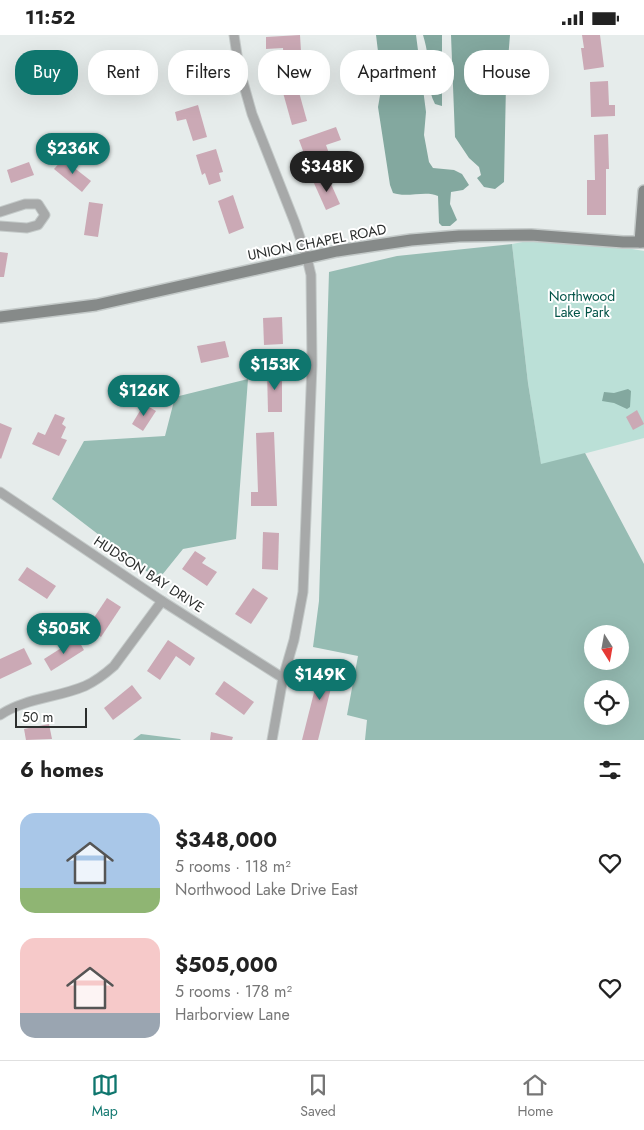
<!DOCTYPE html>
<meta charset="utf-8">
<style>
:root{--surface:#fff;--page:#f6f6f6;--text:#222;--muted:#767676;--line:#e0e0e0;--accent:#0f766e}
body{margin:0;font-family:Jost,sans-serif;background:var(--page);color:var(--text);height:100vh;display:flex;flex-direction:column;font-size:19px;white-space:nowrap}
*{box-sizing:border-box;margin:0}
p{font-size:16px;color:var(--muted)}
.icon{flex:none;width:28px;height:28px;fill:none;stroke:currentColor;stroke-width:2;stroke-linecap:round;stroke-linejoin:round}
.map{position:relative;height:705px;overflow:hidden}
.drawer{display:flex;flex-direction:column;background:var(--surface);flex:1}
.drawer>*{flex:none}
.top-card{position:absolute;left:15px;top:15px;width:615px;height:45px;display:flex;gap:10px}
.needle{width:32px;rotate:169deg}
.controls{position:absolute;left:584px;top:590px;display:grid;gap:10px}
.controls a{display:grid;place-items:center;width:45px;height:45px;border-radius:50%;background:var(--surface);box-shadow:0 5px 20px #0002;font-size:25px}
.scale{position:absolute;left:15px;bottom:12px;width:72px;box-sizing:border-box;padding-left:5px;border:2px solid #2b2e2d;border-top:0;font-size:14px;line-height:18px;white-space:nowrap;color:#2b2e2d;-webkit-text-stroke:4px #fff;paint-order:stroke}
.price{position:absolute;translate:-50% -42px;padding:0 11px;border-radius:18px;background:var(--accent);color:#fff;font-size:16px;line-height:32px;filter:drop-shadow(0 1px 2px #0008)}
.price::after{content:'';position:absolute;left:50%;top:30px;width:15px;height:11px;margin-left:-8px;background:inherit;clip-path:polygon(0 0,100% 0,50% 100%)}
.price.current{background:#222;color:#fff}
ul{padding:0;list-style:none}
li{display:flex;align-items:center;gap:15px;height:125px;padding:0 20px}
li span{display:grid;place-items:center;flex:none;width:140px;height:100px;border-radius:15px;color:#555}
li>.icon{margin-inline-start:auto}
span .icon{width:60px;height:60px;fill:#fffc;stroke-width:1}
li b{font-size:21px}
h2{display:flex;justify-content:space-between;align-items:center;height:60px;padding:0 20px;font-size:21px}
.tag{padding:0 18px;border-radius:20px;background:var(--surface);box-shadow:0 5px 20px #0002;font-size:18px;line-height:45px}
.tag.current{background:var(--accent);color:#fff}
.status{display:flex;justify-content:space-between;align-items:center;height:35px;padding:0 25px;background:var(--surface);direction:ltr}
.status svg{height:14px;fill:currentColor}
.menu{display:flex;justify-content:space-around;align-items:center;height:70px;border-top:1px solid var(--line);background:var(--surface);font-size:14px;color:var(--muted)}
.menu a{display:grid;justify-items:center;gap:2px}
.menu .current{color:var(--accent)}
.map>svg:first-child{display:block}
.green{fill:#bbe0d7}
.forest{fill:#96bcb3;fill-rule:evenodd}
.water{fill:#83a89f}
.building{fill:#cba9b5}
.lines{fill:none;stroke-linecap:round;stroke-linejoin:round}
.street-casing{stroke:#c4cac9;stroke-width:11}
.secondary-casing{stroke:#c4cac9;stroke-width:14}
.street{stroke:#a7a9a9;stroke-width:9}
.secondary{stroke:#868a89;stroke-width:11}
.labels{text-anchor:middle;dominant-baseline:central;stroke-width:4;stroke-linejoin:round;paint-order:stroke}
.street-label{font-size:14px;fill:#2b2e2d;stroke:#fff}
.park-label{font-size:14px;fill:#005246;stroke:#fff}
</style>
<div class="status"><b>11:52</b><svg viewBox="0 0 49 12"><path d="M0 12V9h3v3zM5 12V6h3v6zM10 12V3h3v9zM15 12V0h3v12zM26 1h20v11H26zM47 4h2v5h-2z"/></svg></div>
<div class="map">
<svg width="644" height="705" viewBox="0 0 644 705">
<rect width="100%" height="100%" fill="#e6eceb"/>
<path class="green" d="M555,201l89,15v187l-103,27 -13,-82 -16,-139z"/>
<g class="forest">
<path d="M512,209l16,139 13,81 44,-11 59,111v176h-279l2,-20 -20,-5 11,-59 -45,-9 6,-46 10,-329 68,-16zM592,599h28v27h-28zM592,654h28v27h-28z"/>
<path d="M248,344l-12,160 -53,10 -25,31 -106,-81 32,-58 81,-5 10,-39z"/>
<path d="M141,699l39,5 1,1h-48z"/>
</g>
<g class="water">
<path d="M376,0h40l10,77 -2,23 5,27 4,6 21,2 8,4 7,11 -6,5 -12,2 -1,12 7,16 -7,6h-8l-3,-3 -1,-27c-12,-6 -31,2 -45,-3l-3,-8 -12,-78 4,-23z"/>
<path d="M423,0h19v71l-7,-2c-8,-15 -6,-32 -8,-49 0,-6 -2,-13 -4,-20z"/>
<path d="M451,0h59l-4,49 -2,98 -9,7 -11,-2 -7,-9 4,-3 -2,-8 -10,-9 -14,-21z"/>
<path d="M628,354l3,2 -1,16 -3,2 -13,-6 -12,-2 2,-9 10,1z"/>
</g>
<g class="building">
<path d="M300,0l2,33 -18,1 -1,-21 -17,1v-12z"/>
<path d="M582,0h18l4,32 -20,3 -3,-22h3z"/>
<path d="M188,20l5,31 -13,2 -5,-31z"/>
<path d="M608,46l1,24h6v11l-24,1 -1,-35z"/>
<path d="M297,50l10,36 -15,4 -10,-36z"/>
<path d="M198,70l9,32 -14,4 -7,-22 -9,2 -2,-9z"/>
<path d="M336,92l5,13 -15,5 5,14 -22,8 -10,-27z"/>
<path d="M608,99l1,35h-3v46h-19v-35h8l-1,-45z"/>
<path d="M216,114l7,23 -4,1 2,8 -12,4 -4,-12 -3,2 -6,-20z"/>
<path d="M63,124l28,22 -9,11 -28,-23z"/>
<path d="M29,127l5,13 -23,8 -4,-13z"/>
<path d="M327,140l13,29 -14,6 -13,-29z"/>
<path d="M233,160l11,33 -15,6 -11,-33z"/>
<path d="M89,167l14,2 -5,33 -14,-2z"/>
<path d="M0,217l8,1 -4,24h-4z"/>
<path d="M282,282l1,27 -19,1 -1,-27z"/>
<path d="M225,306l4,16 -28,6 -4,-17z"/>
<path d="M255,318l12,1 -1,12 -12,-1z"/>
<path d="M267,336h15v41h-14z"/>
<path d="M144,369l12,7 -13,20 -11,-7z"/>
<path d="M637,375l7,14 -11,6 -7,-13z"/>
<path d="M55,379l10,4 -3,6 4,3 -5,11 6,2 -8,16 -27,-12 6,-12 7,3z"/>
<path d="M0,388l12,5 -11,31 -1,-1z"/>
<path d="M274,397l3,74h-26v-14h7l-2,-59z"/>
<path d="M263,497l16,1 -1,37 -16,-1z"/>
<path d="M195,516l11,7 -4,5 15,9 -10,14 -25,-17z"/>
<path d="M27,532l29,19 -9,13 -29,-19z"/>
<path d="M253,553l15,10 -17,26 -16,-10z"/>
<path d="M107,563l14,9 -20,30 -14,-9z"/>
<path d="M77,603l7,12 -33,21 -7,-12z"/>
<path d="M168,605l27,18 -5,8 -14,-10 -16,24 -13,-9z"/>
<path d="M24,613l8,16 -32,15v-20z"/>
<path d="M322,626l15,3 -19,76h-16z"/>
<path d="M224,646l30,21 -10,13 -29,-21z"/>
<path d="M132,650l10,13 -29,22 -9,-12z"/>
<path d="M49,689l3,15 -26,1 -2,-11z"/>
<path d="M211,697l22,5 -1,3h-22z"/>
</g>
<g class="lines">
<g class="street-casing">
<g id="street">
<path d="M234,0l5,33 13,46 43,109 12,35 4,17 1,90 -9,227 -9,48 -11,38 -11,62"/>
<path d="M0,177l25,-8h13l7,11 -7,10 -11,3 -27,-2"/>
<path d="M0,457l162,109 121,77"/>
<path d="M0,680c25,-17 57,-17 85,-29 11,-5 20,-12 29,-20l48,-65"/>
</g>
</g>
<g class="secondary-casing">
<g id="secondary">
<path d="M640,207l4,-51"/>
<path d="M0,282l96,-12 241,-54 74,-11 48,-4 72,-1 92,7h21"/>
</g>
</g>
<use href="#street" class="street"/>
<use href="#secondary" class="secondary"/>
</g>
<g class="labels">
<g class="street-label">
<text transform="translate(317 207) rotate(-11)">UNION CHAPEL ROAD</text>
<text transform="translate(149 539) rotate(33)">HUDSON BAY DRIVE</text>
</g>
<g class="park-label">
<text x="582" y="261">Northwood<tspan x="582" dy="16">Lake Park</tspan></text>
</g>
</g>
</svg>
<div class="controls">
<a><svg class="needle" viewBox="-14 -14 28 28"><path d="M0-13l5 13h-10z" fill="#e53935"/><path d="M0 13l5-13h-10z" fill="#767676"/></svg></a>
<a><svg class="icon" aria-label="locate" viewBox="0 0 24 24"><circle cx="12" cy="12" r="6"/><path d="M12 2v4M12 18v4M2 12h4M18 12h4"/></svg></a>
</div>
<div class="scale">50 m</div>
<b class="price" style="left:73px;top:140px">$236K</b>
<b class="price current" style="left:327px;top:158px">$348K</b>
<b class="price" style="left:275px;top:356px">$153K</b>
<b class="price" style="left:144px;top:382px">$126K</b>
<b class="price" style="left:64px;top:620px">$505K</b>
<b class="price" style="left:320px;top:666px">$149K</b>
<div class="top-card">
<a class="tag current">Buy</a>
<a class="tag">Rent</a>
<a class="tag">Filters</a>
<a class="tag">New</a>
<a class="tag">Apartment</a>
<a class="tag">House</a>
</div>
</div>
<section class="drawer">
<h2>6 homes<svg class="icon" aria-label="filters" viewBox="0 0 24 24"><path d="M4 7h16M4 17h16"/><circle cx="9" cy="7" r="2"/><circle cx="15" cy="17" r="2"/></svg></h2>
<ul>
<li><span style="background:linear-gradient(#a9c7e8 75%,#8fb573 0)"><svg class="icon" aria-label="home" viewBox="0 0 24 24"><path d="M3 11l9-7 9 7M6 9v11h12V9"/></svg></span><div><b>$348,000</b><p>5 rooms · 118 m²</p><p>Northwood Lake Drive East</p></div><svg class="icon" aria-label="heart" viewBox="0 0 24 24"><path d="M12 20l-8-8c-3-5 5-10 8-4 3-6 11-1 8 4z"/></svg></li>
<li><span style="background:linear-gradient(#f6c9c9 75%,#9aa5b1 0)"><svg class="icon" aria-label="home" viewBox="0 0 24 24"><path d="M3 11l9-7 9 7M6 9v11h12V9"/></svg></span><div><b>$505,000</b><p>5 rooms · 178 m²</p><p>Harborview Lane</p></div><svg class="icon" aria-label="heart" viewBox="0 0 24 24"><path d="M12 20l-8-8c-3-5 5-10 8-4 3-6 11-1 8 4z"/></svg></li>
</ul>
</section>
<nav class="menu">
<a class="current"><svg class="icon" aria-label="map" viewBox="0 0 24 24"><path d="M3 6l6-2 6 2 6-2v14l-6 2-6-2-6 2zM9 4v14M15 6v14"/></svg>Map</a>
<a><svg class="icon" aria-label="saved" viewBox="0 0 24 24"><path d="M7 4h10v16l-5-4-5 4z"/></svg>Saved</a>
<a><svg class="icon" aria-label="home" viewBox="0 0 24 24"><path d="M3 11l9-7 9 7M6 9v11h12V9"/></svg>Home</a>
</nav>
